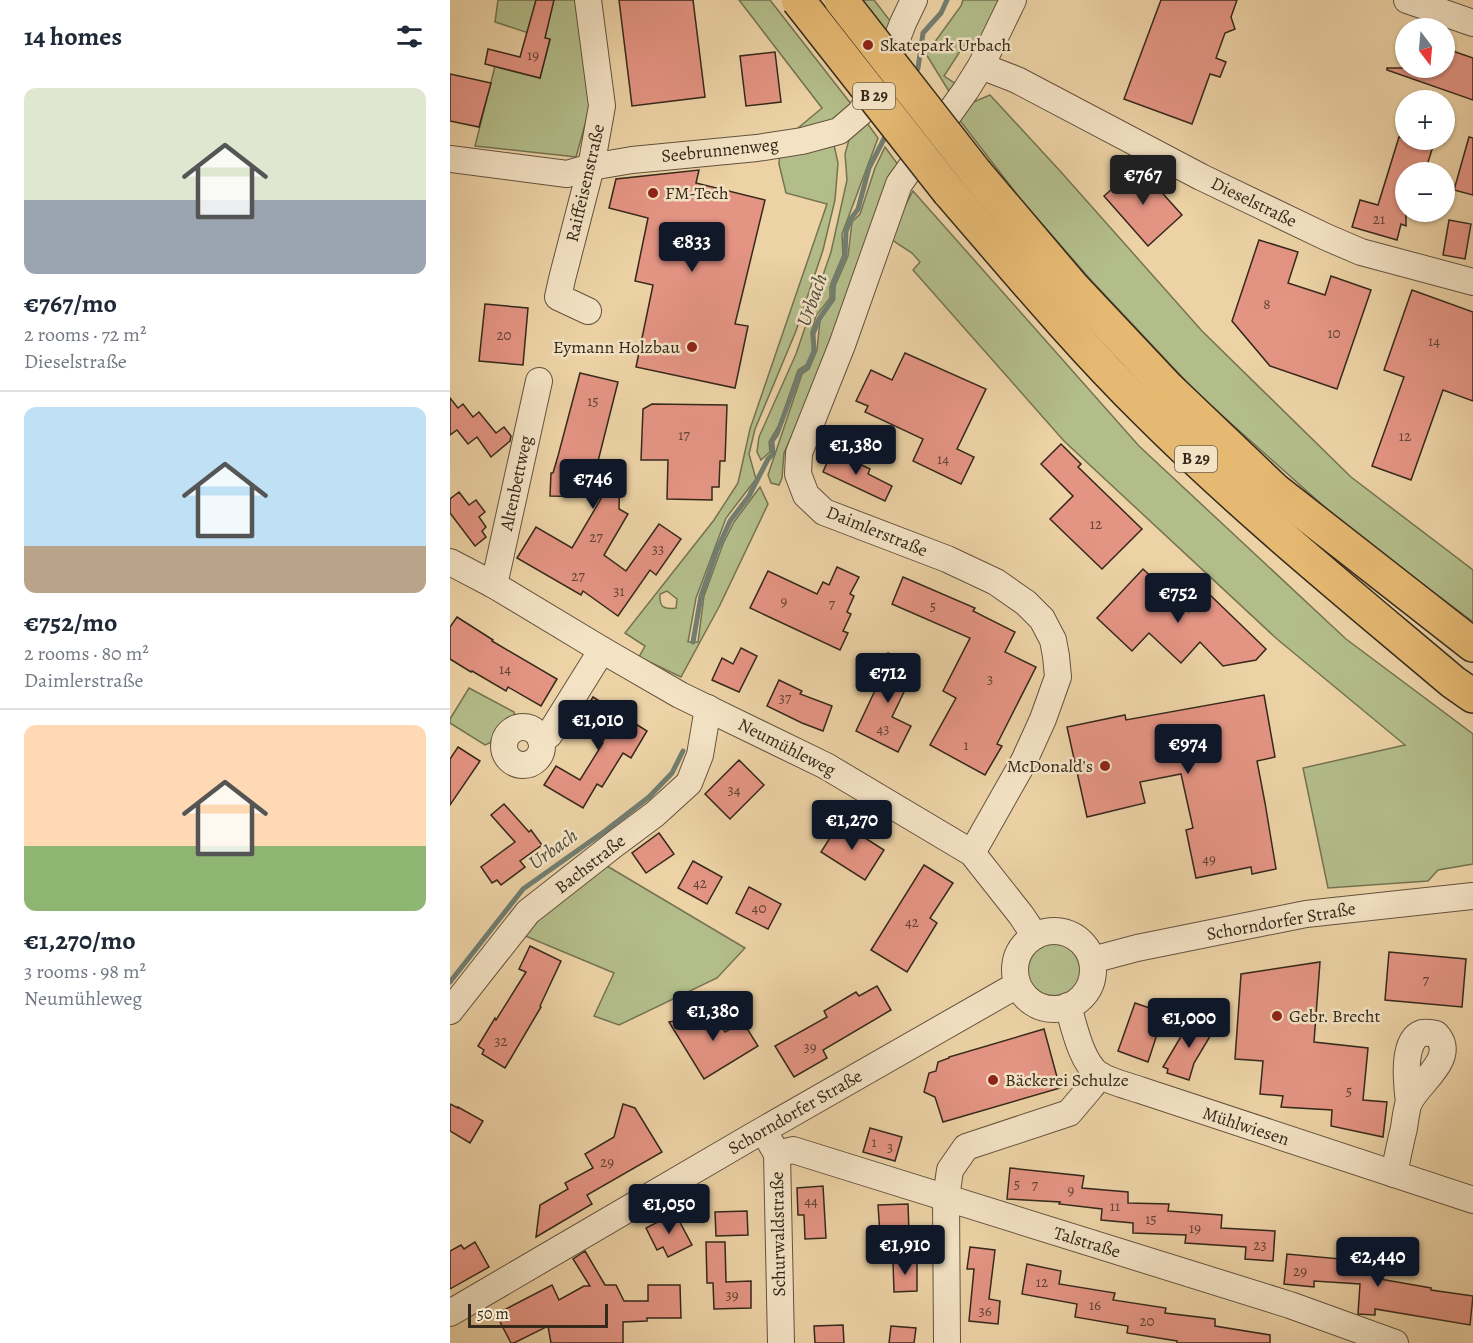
<!DOCTYPE html>
<meta charset="utf-8">
<style>
:root{--surface:#fff;--page:#f6f6f7;--text:#1f2937;--muted:#747a83;--line:#e0e1e3;--accent:#111827}
body{margin:0;font-family:Alegreya,serif;background:var(--page);color:var(--text);height:100vh;display:flex;flex-direction:column;font-size:22px;white-space:nowrap}
*{box-sizing:border-box;margin:0}
p{font-size:20px;color:var(--muted)}
.icon{flex:none;width:33px;height:33px;fill:none;stroke:currentColor;stroke-width:2;stroke-linecap:round;stroke-linejoin:round}
.map{position:relative;flex:1;overflow:hidden}
.sheet{display:flex;flex-direction:column;background:var(--surface);width:450px}
.sheet>*{flex:none}
.needle{width:39px;rotate:164deg}
.fabs{position:absolute;left:945px;top:18px;display:grid;gap:12px}
.fabs a{display:grid;place-items:center;width:60px;height:60px;border-radius:50%;background:var(--surface);box-shadow:0 2px 4px #0004;font-size:30px}
.scale{position:absolute;left:18px;bottom:15px;width:140px;box-sizing:border-box;padding-left:6px;border:3px solid #35291b;border-top:0;font-size:16px;line-height:21px;white-space:nowrap;color:#35291b;-webkit-text-stroke:4px #f3e2c4;paint-order:stroke}
.price{position:absolute;translate:-50% -51px;padding:0 14px;border-radius:6px;background:var(--accent);color:#fff;font-size:20px;line-height:39px;filter:drop-shadow(0 2px 3px #0008)}
.price::after{content:'';position:absolute;left:50%;top:36px;width:18px;height:14px;margin-left:-9px;background:inherit;clip-path:polygon(0 0,100% 0,50% 100%)}
.price.on{background:#222;color:#fff}
ul{padding:0;list-style:none}
li{display:grid;align-content:center;gap:12px;height:318px;padding:0 24px}
li+li{border-top:2px solid var(--line)}
li span{display:grid;place-items:center;height:186px;border-radius:12px;color:#555}
li>.icon{margin-inline-start:auto}
span .icon{width:108px;height:108px;fill:#fffc;stroke-width:1}
li b{font-size:26px}
h2{display:flex;justify-content:space-between;align-items:center;height:72px;padding:0 24px;font-size:26px}
main{display:flex;flex:1;min-height:0}
.map>svg:first-child{display:block}
.green{fill:#b3bd8a;stroke:#747352;stroke-width:1.5;fill-rule:evenodd}
.lines{fill:none;stroke-linecap:round;stroke-linejoin:round}
.stream{stroke:#717e71;stroke-width:5}
.building{fill:#e49483;stroke:#35291b;stroke-width:1.5}
.minor-casing{stroke:#63533e;stroke-width:28}
.highway-casing{stroke:#35291b;stroke-width:36}
.minor{stroke:#f3e2c4;stroke-width:26}
.highway{stroke:#e6b972;stroke-width:33}
.highway-bridge-casing{stroke:#35291b;stroke-width:36;stroke-linecap:butt}
.highway-bridge{stroke:#e6b972;stroke-width:33}
.poi-dot{fill:#8f2418;stroke:#f3e2c4;stroke-width:2}
.labels{text-anchor:middle;dominant-baseline:central;stroke-width:5;stroke-linejoin:round;paint-order:stroke}
.number-label{font-size:15px;fill:#614435}
.shield{fill:#f3e2c4;stroke:#6e604e;stroke-width:1.5}
.shield-label{font-size:16px;font-weight:bold;fill:#35291b}
.poi-label{font-size:18px;fill:#35291b;stroke:#f3e2c4;text-anchor:start}
.street-label{font-size:18px;fill:#35291b;stroke:#f3e2c4}
.water-label{font-size:20px;font-style:italic;fill:#4e4c3f;stroke:#f3e2c4}
</style>
<main>
<section class="sheet">
<h2>14 homes<svg class="icon" aria-label="filters" viewBox="0 0 24 24"><path d="M4 7h16M4 17h16"/><circle cx="9" cy="7" r="2"/><circle cx="15" cy="17" r="2"/></svg></h2>
<ul>
<li><span style="background:linear-gradient(#dfe7d0 60%,#9aa5b1 0)"><svg class="icon" aria-label="home" viewBox="0 0 24 24"><path d="M3 11l9-7 9 7M6 9v11h12V9"/></svg></span><div><b>€767/mo</b><p>2 rooms · 72 m²</p><p>Dieselstraße</p></div></li>
<li><span style="background:linear-gradient(#bfe0f5 75%,#b9a48a 0)"><svg class="icon" aria-label="home" viewBox="0 0 24 24"><path d="M3 11l9-7 9 7M6 9v11h12V9"/></svg></span><div><b>€752/mo</b><p>2 rooms · 80 m²</p><p>Daimlerstraße</p></div></li>
<li><span style="background:linear-gradient(#ffd9b3 65%,#8fb573 0)"><svg class="icon" aria-label="home" viewBox="0 0 24 24"><path d="M3 11l9-7 9 7M6 9v11h12V9"/></svg></span><div><b>€1,270/mo</b><p>3 rooms · 98 m²</p><p>Neumühleweg</p></div></li>
</ul>
</section>
<div class="map">
<svg width="1023" height="1343" viewBox="0 0 1023 1343">
<rect width="100%" height="100%" fill="#ecd2a5"/>
<filter id="stains"><feTurbulence type="fractalNoise" baseFrequency=".00333" numOctaves="4"/><feColorMatrix values="0 0 0 0 .2 0 0 0 0 .09 0 0 0 0 .02 0 0 0 .5 -.17"/></filter>
<radialGradient id="worn" r=".72"><stop offset=".6" stop-color="#630" stop-opacity="0"/><stop offset="1" stop-color="#630" stop-opacity=".3"/></radialGradient>
<g class="green">
<path d="M48,0h81l12,103 -15,54 -101,-11 20,-80 45,12 10,-38 -55,-18z"/>
<path d="M289,0h31l85,109 -12,12 -57,17 36,-30z"/>
<path d="M413,0h11l17,22 -20,45 -34,-46z"/>
<path d="M513,0h40l-27,53 -12,-8 -20,31 12,8 -6,9 -24,-39 35,-48z"/>
<path d="M540,95l71,77 141,159 149,146 122,93v52l-126,-95 -149,-133 -108,-115 -68,-78 -64,-83 13,-15z"/>
<path d="M414,119l14,19 -36,96 1,21 -13,32v11l-14,18 -5,17 2,17 -6,14 -9,6 -19,55 -10,17 1,10 -9,8 -4,-8 2,-15 37,-83 35,-102 16,-72 -2,-26 5,-18z"/>
<path d="M384,145l4,18 -3,37 -12,50 -27,81 -41,98 -6,25 7,25 -30,39 -30,80 -8,44h10l6,-46 19,-52 11,-22 26,-35 8,17 -48,101 -39,72 -42,-20 6,-11 -20,-13 89,-113 24,-37 12,-54 77,-225 -41,-11 -7,-29 1,-14zM217,591l10,8 -1,9c-12,2 -17,-1 -16,-14z"/>
<path d="M435,147l14,19 -82,215 -33,72 -2,25 -3,7 -8,-2 -3,-8 34,-101 7,-5 8,-19 3,-30 14,-20 1,-14 13,-30 4,-34 8,-8 15,-46z"/>
<path d="M463,191l226,255 207,193 127,95v130l-35,6 -10,11 -100,7 -25,-120 102,-23 -128,-106 -213,-198 -151,-171 7,-8 -8,-9 -20,-13 6,-21z"/>
<path d="M19,688l45,24 1,7c-14,4 -19,9 -23,23l-7,3 -35,-22v-4z"/>
<path d="M152,863l143,85 -28,30 -98,47 -25,-9 20,-43 -91,-38 28,-33z"/>
<circle cx="605" cy="972" r="29"/>
</g>
<g class="lines">
<g class="stream">
<path d="M464,77l4,-9 5,-35 18,-20 6,-13"/>
<path d="M243,642l8,-46 16,-46 13,-29 19,-25 19,-37 5,-5 -1,-13 5,-7 23,-62 7,-5 7,-16 -1,-17 6,-15 14,-20v-16l12,-28 1,-23 4,-12 8,-11 11,-41 19,-37"/>
<path d="M0,982l73,-93 82,-58 44,-34 23,-24 11,-22"/>
</g>
</g>
<g class="building">
<path d="M86,0h18l-9,38 5,1 -10,39 -55,-14 3,-15 32,8z"/>
<path d="M169,0h74l12,97 -73,9z"/>
<path d="M711,0h76l-6,17 4,12 -10,4 -9,25 10,4 -6,15 -10,-3 -18,50 -68,-25z"/>
<path d="M994,48l29,10v42l-86,-30v-2h57z"/>
<path d="M325,52l6,50 -35,4 -6,-50z"/>
<path d="M0,74l41,9 -12,44 -29,-6z"/>
<path d="M949,137l34,9 -8,26h-19v54l-5,-2 -4,16 -45,-13 8,-27 18,5z"/>
<path d="M1019,137l4,1v57l-19,-5z"/>
<path d="M688,166l44,49 -34,31 -44,-50z"/>
<path d="M249,170l-3,13 69,17 -30,124 13,2 -13,62 -99,-21 17,-82 -18,-4 13,-63 -39,-10 7,-29z"/>
<path d="M999,220l22,4 -6,35 -22,-4z"/>
<path d="M809,240l39,12 -10,31 37,12 6,-19 40,14 -34,99 -67,-23 -38,-45z"/>
<path d="M962,290l61,22v89l-30,-11 -32,90 -39,-14 32,-89 -20,-7z"/>
<path d="M35,304l43,4 -5,57 -44,-4z"/>
<path d="M455,353l81,36 -29,60 17,8 -13,27 -48,-23 10,-22 -58,-27 3,-6 -12,-5 15,-31 21,10z"/>
<path d="M130,373l38,9 -22,87h24l-1,40 9,5 -24,41 22,16 33,-47 22,15 -25,36 -6,-5 -32,46 -35,-25 -2,4 -64,-37 19,-31 36,21 30,-51 -52,-1 1,-23h2l5,-17z"/>
<path d="M0,398l8,10 5,-4 10,13 6,-5 17,21 8,-6 7,9 -1,5 -19,16 -14,-20 -9,7 -11,-14 -7,5z"/>
<path d="M202,404l75,1 -2,56h-5l-1,26h-7v13l-45,-1 1,-39h-27l2,-51z"/>
<path d="M611,444l20,20 -3,3 64,62 -40,40 -52,-50 23,-23 -32,-32z"/>
<path d="M382,451l38,18 -2,5 24,12 -7,15 -62,-29z"/>
<path d="M9,492l10,13 7,-5 9,12 -6,5 7,10 -4,4 4,6 -11,9 -25,-33v-14z"/>
<path d="M387,567l22,10 -9,17 4,2 -7,16 4,2 -8,17 5,2 -8,17 -90,-42 18,-37 49,23 6,-12 6,3z"/>
<path d="M693,569l46,43 19,-19 58,56 -10,11 -33,6 -23,-24 -19,21 -32,-30 -17,18 -35,-33z"/>
<path d="M453,577l72,31 -2,3 42,21 -10,20 31,15 -39,77 5,2 -17,29 -55,-30 26,-47 -13,-7 27,-53 -78,-34z"/>
<path d="M7,617l36,23 -1,1 65,38 -16,27 -33,-19 -2,4 -34,-20 -1,1 -21,-13v-32z"/>
<path d="M291,648l16,8 -18,36 -27,-12 10,-22 11,6z"/>
<path d="M438,653l28,14 -24,50 19,9 -13,26 -42,-21 23,-49 -5,-2z"/>
<path d="M329,680l23,11 -2,3 32,12 -9,25 -21,-8 -35,-17z"/>
<path d="M814,695l11,62 -18,4 8,42 11,66 -24,5 -1,-7 -55,11 -10,-48 7,-2 -12,-54 -41,8 5,21 -58,14 -20,-90 58,-12 1,5z"/>
<path d="M143,697l54,34 -16,27 -8,-5 -21,34 -5,-3 -14,24 -39,-23 12,-19 24,14 23,-37 -28,-18z"/>
<path d="M8,747l22,14 -30,44v-46z"/>
<path d="M289,760l25,25 -34,34 -25,-25z"/>
<path d="M54,804l25,28 2,-2 11,15 -22,16 5,6 -24,18 -4,-5 -5,3 -11,-16 34,-25 -24,-27z"/>
<path d="M390,822l44,28 -19,30 -44,-28z"/>
<path d="M209,833l15,21 -28,19 -14,-20z"/>
<path d="M243,861l29,16 -15,27 -29,-16z"/>
<path d="M474,865l29,18 -23,35 7,5 -30,49 -36,-22z"/>
<path d="M299,887l32,17 -13,25 -32,-16z"/>
<path d="M80,946l31,15 -21,45 1,1 -36,61 -23,-14 2,-4 -6,-4 17,-28 1,2 30,-48 -7,-3z"/>
<path d="M939,952l77,7 -4,48 -77,-7z"/>
<path d="M870,962l-6,80 54,6 -5,52 24,2 -4,35 -52,-11 1,-16 -51,-3 2,-11 -23,-2 3,-33 -28,-2 6,-85z"/>
<path d="M427,986l14,24 -68,40 4,8 -33,19 -19,-31 52,-29 -3,-6 32,-19 3,4z"/>
<path d="M685,1003l29,10 -16,49 -30,-11z"/>
<path d="M264,1013l11,19 18,-10 15,24 -54,33 -35,-57z"/>
<path d="M743,1016l22,12 -21,35 -5,17 -22,-7 1,-4 -5,-2z"/>
<path d="M594,1029l16,59 -117,34 -8,-25 -11,-5 5,-19 7,-2 2,-9 11,-4v-1z"/>
<path d="M0,1104l8,4v-1l25,14 -13,22 -20,-12z"/>
<path d="M173,1104l12,4 27,44 -75,43 5,9 -56,33 4,-32 28,-16 -3,-6 28,-15 -8,-14 29,-17z"/>
<path d="M420,1128l32,9 -7,24 -32,-9z"/>
<path d="M560,1168l74,8 -2,12 46,4v11l41,1 -1,7 54,4 -1,13 54,3 -2,30 -28,-2 1,-12 -61,-4 1,-8 -53,-2v-10l-32,-3 1,-11 -43,-5 1,-2 -53,-3z"/>
<path d="M373,1186l3,52 -21,1 -1,-24h-6l-1,-27z"/>
<path d="M458,1204l1,29 -29,1 -2,-29z"/>
<path d="M297,1211l1,24 -32,1 -1,-24z"/>
<path d="M225,1213l17,32 -24,12 -5,-10 -6,3 -11,-22z"/>
<path d="M25,1242l14,25 -39,22v-38l11,-6 3,4z"/>
<path d="M256,1242h19l1,40 25,-1v27l-37,1 -1,-26h-6z"/>
<path d="M520,1247l25,3 -6,49 11,2 -2,23 -29,-3 5,-52h-7z"/>
<path d="M135,1251l20,34h11l8,16h24v-16h32l1,33h-34v3l-24,1v21h-72l-3,-17 -34,17h-3l-15,-29 56,-29 7,15 25,-14h6l-17,-27z"/>
<path d="M891,1253l35,2 -2,23 57,10v2l42,6 -3,29 -95,-16v6l-17,-1 2,-30 -46,-3v6l-30,-3 3,-30 53,5z"/>
<path d="M467,1261v30l-23,1 -1,-30z"/>
<path d="M577,1264l34,7 -2,13 56,9 -2,7 53,8 -1,5 50,6v7l55,9v8h-93v-2l-50,-8 1,-7 -53,-9 2,-13 -55,-10z"/>
<path d="M393,1325l1,18h-29l-1,-17z"/>
<path d="M441,1326l25,2 -2,15h-25z"/>
</g>
<g class="lines">
<g class="minor-casing">
<g id="minor">
<path d="M957,0l66,23"/>
<path d="M531,66l36,14 184,97 125,60 35,15 112,30"/>
<path d="M0,159l117,15 24,-7 41,-7 125,-12 45,-7 37,-10 21,-18 21,-33 22,-57 11,-23"/>
<path d="M138,311l-30,-14 4,-18 29,-112 11,-61 -14,-106"/>
<path d="M0,562l44,23 108,65 78,45 146,71 146,87 49,62 14,21"/>
<path d="M44,585l45,-204"/>
<circle cx="73" cy="746" r="19"/>
<path d="M91,740l8,-5 53,-85"/>
<path d="M522,853l52,-92 19,-42 15,-42 -2,-21 -3,-16 -11,-21 -16,-16 -30,-21 -49,-23 -123,-47 -18,-17 -8,-21 1,-21 43,-108 57,-161 67,-94 15,-24 32,-66"/>
<circle cx="604" cy="970" r="39"/>
<path d="M642,960l45,-12 169,-34 167,-18"/>
<path d="M618,1006c6,20 13,56 31,69 10,6 29,11 41,15l333,110"/>
<path d="M0,1011l78,-99 88,-69 39,-29 34,-31 11,-28 8,-47"/>
<path d="M319,1140l8,14 4,189"/>
<path d="M327,1154l16,-4 497,155 105,38"/>
<path d="M944,1174c3,-15 6,-30 10,-46 1,-7 2,-15 4,-23 8,-22 51,-46 28,-71 -5,-1 -9,-2 -14,-1 -21,7 -15,53 -13,70"/>
<path d="M0,1313l301,-176 266,-152"/>
<path d="M497,1343l-1,-145 4,-28 16,-23 103,-34 22,-26 9,-12"/>
</g>
</g>
<g class="highway-casing">
<g id="highway">
<path d="M526,173l96,113 96,102 107,102 198,155"/>
<path d="M499,192c65,75 128,151 198,220 96,96 202,182 306,270l20,14"/>
</g>
</g>
<use href="#minor" class="minor"/>
<use href="#highway" class="highway"/>
<g class="highway-bridge-casing">
<g id="highway-bridge">
<path d="M348,0l151,192"/>
<path d="M391,0l135,173"/>
</g>
</g>
<use href="#highway-bridge" class="highway-bridge"/>
</g>
<g class="poi-dot">
<circle cx="418" cy="45" r="6"/>
<circle cx="203" cy="193" r="6"/>
<circle cx="242" cy="347" r="6"/>
<circle cx="655" cy="766" r="6"/>
<circle cx="827" cy="1016" r="6"/>
<circle cx="543" cy="1080" r="6"/>
</g>
<g class="labels">
<g class="number-label">
<text x="83" y="55">19</text>
<text x="929" y="219">21</text>
<text x="817" y="304">8</text>
<text x="884" y="333">10</text>
<text x="54" y="335">20</text>
<text x="984" y="341">14</text>
<text x="143" y="401">15</text>
<text x="234" y="435">17</text>
<text x="955" y="436">12</text>
<text x="493" y="459">14</text>
<text x="646" y="524">12</text>
<text x="146" y="537">27</text>
<text x="208" y="549">33</text>
<text x="128" y="576">27</text>
<text x="169" y="591">31</text>
<text x="334" y="601">9</text>
<text x="382" y="604">7</text>
<text x="483" y="606">5</text>
<text x="55" y="669">14</text>
<text x="540" y="679">3</text>
<text x="335" y="698">37</text>
<text x="433" y="729">43</text>
<text x="516" y="745">1</text>
<text x="284" y="790">34</text>
<text x="759" y="859">49</text>
<text x="250" y="883">42</text>
<text x="309" y="908">40</text>
<text x="462" y="922">42</text>
<text x="976" y="980">7</text>
<text x="51" y="1041">32</text>
<text x="360" y="1047">39</text>
<text x="899" y="1091">5</text>
<text x="424" y="1142">1</text>
<text x="440" y="1147">3</text>
<text x="157" y="1162">29</text>
<text x="567" y="1184">5</text>
<text x="585" y="1185">7</text>
<text x="621" y="1190">9</text>
<text x="361" y="1201">44</text>
<text x="665" y="1206">11</text>
<text x="701" y="1219">15</text>
<text x="745" y="1228">19</text>
<text x="810" y="1245">23</text>
<text x="850" y="1271">29</text>
<text x="592" y="1282">12</text>
<text x="282" y="1295">39</text>
<text x="645" y="1305">16</text>
<text x="535" y="1311">36</text>
<text x="697" y="1321">20</text>
</g>
<g class="shield">
<rect x="403" y="83" width="42" height="26" rx="4.5"/>
<rect x="725" y="446" width="42" height="26" rx="4.5"/>
</g>
<g class="shield-label">
<text x="424" y="96">B 29</text>
<text x="746" y="459">B 29</text>
</g>
<g class="poi-label">
<text x="430" y="45">Skatepark Urbach</text>
<text x="215" y="193">FM-Tech</text>
<text x="230" y="347" text-anchor="end">Eymann Holzbau</text>
<text x="643" y="766" text-anchor="end">McDonald's</text>
<text x="839" y="1016">Gebr. Brecht</text>
<text x="555" y="1080">Bäckerei Schulze</text>
</g>
<g class="street-label">
<text transform="translate(270 150) rotate(-6)">Seebrunnenweg</text>
<text transform="translate(135 183) rotate(-77)">Raiffeisenstraße</text>
<text transform="translate(804 202) rotate(26)">Dieselstraße</text>
<text transform="translate(66 483) rotate(-78)">Altenbettweg</text>
<text transform="translate(427 531) rotate(22)">Daimlerstraße</text>
<text transform="translate(337 747) rotate(27)">Neumühleweg</text>
<text transform="translate(140 864) rotate(-38)">Bachstraße</text>
<text transform="translate(831 921) rotate(-10)">Schorndorfer Straße</text>
<text transform="translate(345 1112) rotate(-30)">Schorndorfer Straße</text>
<text transform="translate(796 1126) rotate(18)">Mühlwiesen</text>
<text transform="translate(328 1234) rotate(-91)">Schurwaldstraße</text>
<text transform="translate(637 1242) rotate(17)">Talstraße</text>
</g>
<g class="water-label">
<text transform="translate(362 300) rotate(-70)">Urbach</text>
<text transform="translate(103 849) rotate(-36)">Urbach</text>
</g>
</g>
<rect width="100%" height="100%" filter="url(#stains)"/>
<rect width="100%" height="100%" fill="url(#worn)"/>
</svg>
<div class="fabs">
<a><svg class="needle" viewBox="-14 -14 28 28"><path d="M0-13l5 13h-10z" fill="#e53935"/><path d="M0 13l5-13h-10z" fill="#747a83"/></svg></a>
<a>+</a>
<a>−</a>
</div>
<div class="scale">50 m</div>
<b class="price on" style="left:693px;top:206px">€767</b>
<b class="price" style="left:242px;top:273px">€833</b>
<b class="price" style="left:406px;top:476px">€1,380</b>
<b class="price" style="left:143px;top:510px">€746</b>
<b class="price" style="left:728px;top:624px">€752</b>
<b class="price" style="left:438px;top:704px">€712</b>
<b class="price" style="left:148px;top:751px">€1,010</b>
<b class="price" style="left:738px;top:775px">€974</b>
<b class="price" style="left:402px;top:851px">€1,270</b>
<b class="price" style="left:263px;top:1042px">€1,380</b>
<b class="price" style="left:739px;top:1049px">€1,000</b>
<b class="price" style="left:219px;top:1235px">€1,050</b>
<b class="price" style="left:455px;top:1276px">€1,910</b>
<b class="price" style="left:928px;top:1288px">€2,440</b>
</div>
</main>
